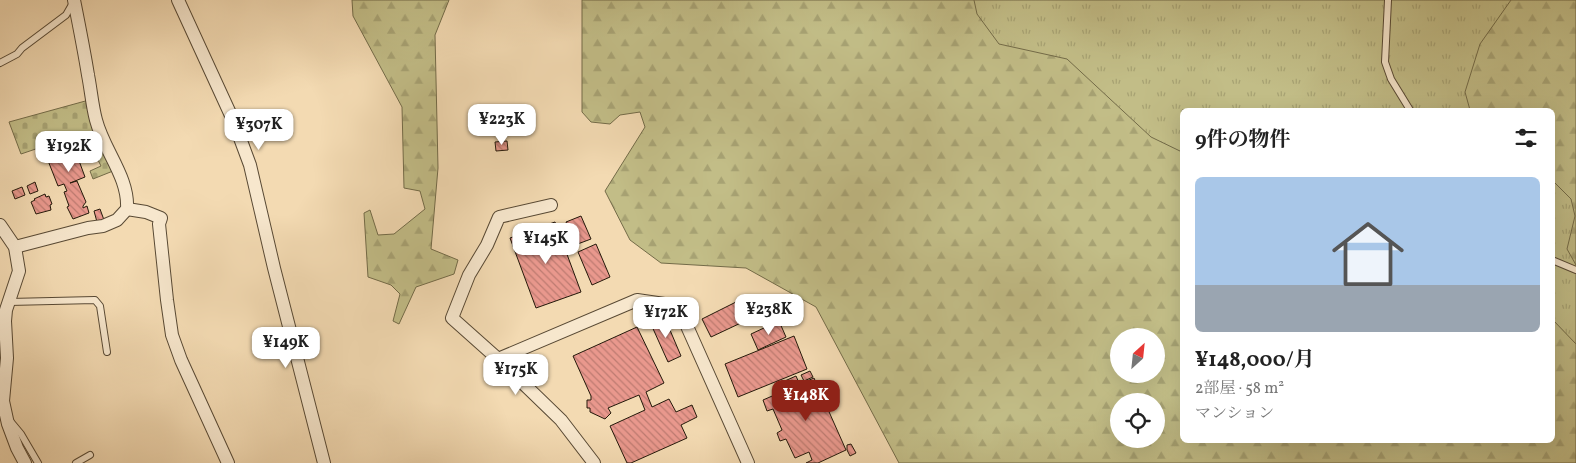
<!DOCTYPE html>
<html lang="ja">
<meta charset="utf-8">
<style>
:root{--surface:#fff;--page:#f2f2f2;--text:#222;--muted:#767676;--line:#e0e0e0;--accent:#8f2418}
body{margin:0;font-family:Vollkorn,"Noto Serif JP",serif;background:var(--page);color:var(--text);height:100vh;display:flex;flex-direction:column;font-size:19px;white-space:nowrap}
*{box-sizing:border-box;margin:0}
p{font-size:16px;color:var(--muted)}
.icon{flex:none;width:28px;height:28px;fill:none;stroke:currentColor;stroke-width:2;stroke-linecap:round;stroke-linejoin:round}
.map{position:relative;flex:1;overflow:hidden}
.panel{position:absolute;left:1180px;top:108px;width:375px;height:335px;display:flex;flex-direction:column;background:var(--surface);border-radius:8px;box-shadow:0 5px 20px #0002}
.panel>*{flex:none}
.needle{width:32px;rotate:27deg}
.tools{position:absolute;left:1110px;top:328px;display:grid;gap:10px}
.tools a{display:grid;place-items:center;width:55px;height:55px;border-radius:50%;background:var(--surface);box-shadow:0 5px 20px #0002;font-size:25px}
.price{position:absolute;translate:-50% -42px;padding:0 11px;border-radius:10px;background:#fff;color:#222;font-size:16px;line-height:32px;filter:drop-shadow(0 1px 2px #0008)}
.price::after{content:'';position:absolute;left:50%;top:30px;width:15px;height:11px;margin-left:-8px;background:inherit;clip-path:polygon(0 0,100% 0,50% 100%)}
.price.on{background:var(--accent);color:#fff}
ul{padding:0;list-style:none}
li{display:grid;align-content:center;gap:10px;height:265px;padding:0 15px}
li+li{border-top:1px solid var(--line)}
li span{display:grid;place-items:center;height:155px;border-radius:8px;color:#555}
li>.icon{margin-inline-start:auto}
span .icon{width:90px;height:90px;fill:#fffc;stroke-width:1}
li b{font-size:21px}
h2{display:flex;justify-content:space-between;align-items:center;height:60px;padding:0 15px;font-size:21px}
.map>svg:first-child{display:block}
.grass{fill:url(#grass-tufts);stroke:#736b48}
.forest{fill:url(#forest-firs);stroke:#736b48;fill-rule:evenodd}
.cemetery{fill:url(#cemetery-stones);stroke:#736b48}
.building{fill:url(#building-back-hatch);stroke:#24190a}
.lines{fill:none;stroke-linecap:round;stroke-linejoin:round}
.service-casing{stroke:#584934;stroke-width:8}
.minor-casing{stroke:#584934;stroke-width:14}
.service{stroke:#f7e7cd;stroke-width:6}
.minor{stroke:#f7e7cd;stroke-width:12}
</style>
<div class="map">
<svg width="1576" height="463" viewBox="0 0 1576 463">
<defs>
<pattern id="grass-tufts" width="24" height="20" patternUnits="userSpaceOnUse" patternTransform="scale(1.25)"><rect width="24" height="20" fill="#c2bd87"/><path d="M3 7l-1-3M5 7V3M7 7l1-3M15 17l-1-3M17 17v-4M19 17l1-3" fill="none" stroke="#a7a273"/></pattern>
<pattern id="forest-firs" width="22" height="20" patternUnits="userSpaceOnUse" patternTransform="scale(1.25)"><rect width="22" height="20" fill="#c2bd87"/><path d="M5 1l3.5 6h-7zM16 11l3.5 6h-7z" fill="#a7a273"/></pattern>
<pattern id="cemetery-stones" width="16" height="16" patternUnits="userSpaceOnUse" patternTransform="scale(1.25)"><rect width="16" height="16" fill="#c2bd87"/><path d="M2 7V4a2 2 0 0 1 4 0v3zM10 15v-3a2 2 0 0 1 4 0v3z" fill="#a7a273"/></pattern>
<pattern id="building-back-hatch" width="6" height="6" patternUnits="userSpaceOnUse" patternTransform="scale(1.25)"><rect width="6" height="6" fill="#e9988d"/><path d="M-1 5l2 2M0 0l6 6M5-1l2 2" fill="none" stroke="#bd7b71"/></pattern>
</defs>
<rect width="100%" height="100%" fill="#f3dab2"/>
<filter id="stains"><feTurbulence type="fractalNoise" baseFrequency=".004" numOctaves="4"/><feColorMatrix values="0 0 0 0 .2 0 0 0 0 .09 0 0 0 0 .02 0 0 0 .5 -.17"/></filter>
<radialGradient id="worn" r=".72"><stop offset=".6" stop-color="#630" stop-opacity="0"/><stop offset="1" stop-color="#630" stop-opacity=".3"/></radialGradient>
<path class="grass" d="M890,0h686v463l-24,-23v-330h-370v309l-26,-45v-38z"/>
<g class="forest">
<path d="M352,0h97l-14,35 3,133 -7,81 27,11 -4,14 -38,13 -17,37 -6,-3 7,-27 -9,-9 -23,-8 -4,-64 6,-3 8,25 16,-1 31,-25 -5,-18 -16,-3 -2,-81 -49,-91z"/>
<path d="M582,0h392l3,14 22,30 68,15 84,78 31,15v288h370l1,-120 23,24v119h-677l-83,-156 -70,-39 -85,-5 -31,-23 -25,-49 40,-64 -5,-15 -20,3 -10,9 -19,-2 -9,-10zM1156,336v38h-37v-38zM1156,401v38h-37v-38z"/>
<path d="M1511,0h65v265l-9,-16 8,-33 -4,-17 -18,-18 -1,-71h-82l-5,-18 15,-48z"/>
</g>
<g class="cemetery">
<path d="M89,100l11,41 -6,3 -1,-2 -6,3 -2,-2 -10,3 -4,-9 -50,17 -12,-32z"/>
<path d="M104,150l9,21 -20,8 -3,-8 11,-5 -6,-12z"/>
</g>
<g class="building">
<path d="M70,138l4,10 11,-4 4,9 -11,5 7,19 -15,6 7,-2 9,21 -3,4v2l4,-2 2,7 -16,6 -6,-12 2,-1 -5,-14 3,-1 -3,-7 -6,2 -15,-38z"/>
<path d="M507,141l1,9 -12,1 -1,-9z"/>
<path d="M35,182l3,9 -8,3 -3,-8z"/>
<path d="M22,187l3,8 -10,4 -3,-8z"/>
<path d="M45,194l1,3 3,-1 3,8 -2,1 1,5 -15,4 -5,-12 4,-2 -1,-1z"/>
<path d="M100,209l4,11 -7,2 -3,-11z"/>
<path d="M581,216l10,23 -16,6 -9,-23z"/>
<path d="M555,222l26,70 -45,16 -26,-70z"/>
<path d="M596,244l14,33 -18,8 -14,-33z"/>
<path d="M736,302l9,19 -34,16 -9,-18z"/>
<path d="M664,316l17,40 -13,6 -18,-40z"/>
<path d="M779,321l7,16 -28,13 -7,-16z"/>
<path d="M637,327l27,56 -18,9 6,15 17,-8 7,13 16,-7 5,12 -16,8 6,13 -56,25h-4l-17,-37 35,-16 -6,-15 -31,13 3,5 -6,6 -15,-7v-4h-3v-8h4v-4l-18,-40z"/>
<path d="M794,336l13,33 -69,28 -13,-33z"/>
<path d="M810,371l3,6 -9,4 -3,-6z"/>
<path d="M796,376l3,7 -18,8 -3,-7z"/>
<path d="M814,378l32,72 -28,13h-12l6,-3 -3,-8 -14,6 -9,-19 -6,2 -3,-8 5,-3 -9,-21 -6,2 -4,-11z"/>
<path d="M851,444l5,9 -6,3 -3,-6v-5z"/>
</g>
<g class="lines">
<g class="service-casing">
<g id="service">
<path d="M1388,0l-3,62 6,17 19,31"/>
<path d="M0,63l17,-9 5,-6 44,-33 8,-14"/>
<path d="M1552,260l24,10"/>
<path d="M9,302l86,-2 5,6 7,46"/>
<path d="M11,422l10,12 17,29"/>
<path d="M76,463l14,-8"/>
</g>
</g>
<g class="minor-casing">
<g id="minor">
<path d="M178,0l56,122 16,43 24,103 50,195"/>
<path d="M551,205l-52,12 -12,28 -18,30 -17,43 46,41 63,61 33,43"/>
<path d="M127,209l19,3 15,6 -2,6 8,76 5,35 9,25 47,103"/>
<path d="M0,225l15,22 4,24 -13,39 -1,11 2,37 -4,43 5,23 9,24 8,15"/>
<path d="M15,247l73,-19 15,-2 14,-6 10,-11c2,-32 -23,-58 -31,-89 -4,-15 -5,-30 -8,-45 -4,-25 -9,-50 -14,-75"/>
<path d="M498,359l139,-59 41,6 70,157"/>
</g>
</g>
<use href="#service" class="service"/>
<use href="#minor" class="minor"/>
</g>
<rect width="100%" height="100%" filter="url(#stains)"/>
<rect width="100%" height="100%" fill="url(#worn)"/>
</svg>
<div class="tools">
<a><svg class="needle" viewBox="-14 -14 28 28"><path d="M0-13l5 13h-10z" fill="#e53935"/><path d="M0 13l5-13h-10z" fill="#767676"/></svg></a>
<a><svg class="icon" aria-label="locate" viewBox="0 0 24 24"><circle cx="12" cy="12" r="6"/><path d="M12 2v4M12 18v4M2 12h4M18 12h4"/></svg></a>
</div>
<b class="price" style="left:502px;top:146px">¥223K</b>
<b class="price" style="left:259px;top:151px">¥307K</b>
<b class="price" style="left:69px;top:173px">¥192K</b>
<b class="price" style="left:546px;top:265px">¥145K</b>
<b class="price" style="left:769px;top:336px">¥238K</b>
<b class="price" style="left:666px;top:339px">¥172K</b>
<b class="price" style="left:286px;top:369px">¥149K</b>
<b class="price" style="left:516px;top:396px">¥175K</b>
<b class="price on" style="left:806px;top:422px">¥148K</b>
<section class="panel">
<h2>9件の物件<svg class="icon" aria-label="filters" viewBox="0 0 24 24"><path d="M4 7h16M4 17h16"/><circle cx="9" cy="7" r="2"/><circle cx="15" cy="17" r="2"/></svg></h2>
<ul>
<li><span style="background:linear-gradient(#a9c7e8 70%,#9aa5b1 0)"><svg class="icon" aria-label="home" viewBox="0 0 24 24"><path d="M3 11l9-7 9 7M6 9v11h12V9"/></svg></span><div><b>¥148,000/月</b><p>2部屋 · 58 m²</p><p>マンション</p></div></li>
</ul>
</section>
</div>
